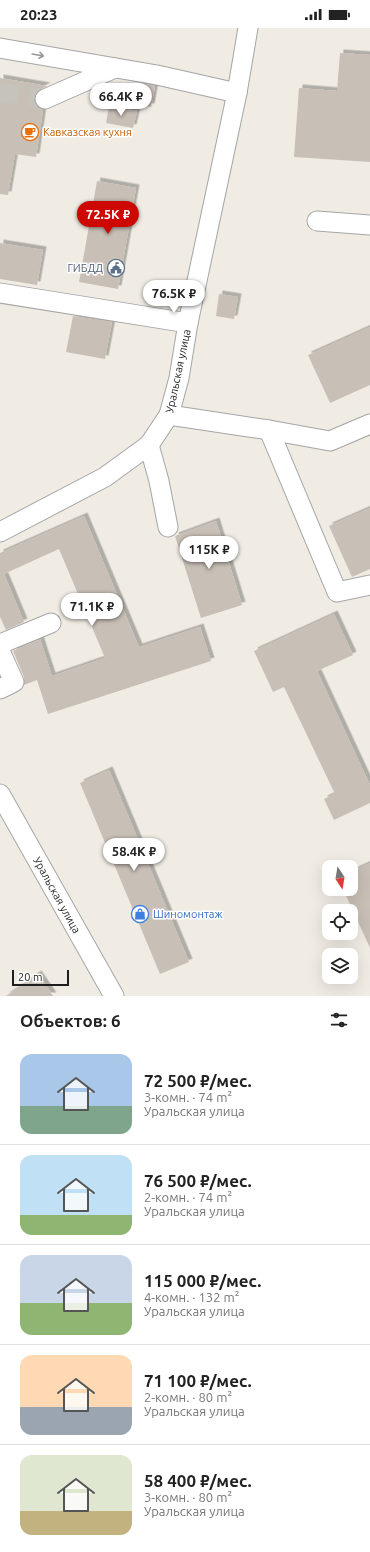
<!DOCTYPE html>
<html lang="ru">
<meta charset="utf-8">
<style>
:root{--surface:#fff;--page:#f6f6f6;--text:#222;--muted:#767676;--line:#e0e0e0;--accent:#cc0800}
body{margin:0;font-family:Ubuntu,sans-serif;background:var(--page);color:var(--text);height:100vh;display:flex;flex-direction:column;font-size:15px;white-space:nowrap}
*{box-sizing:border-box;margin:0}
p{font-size:13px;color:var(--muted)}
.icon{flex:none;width:22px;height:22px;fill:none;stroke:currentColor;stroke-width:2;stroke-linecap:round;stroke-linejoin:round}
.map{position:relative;height:968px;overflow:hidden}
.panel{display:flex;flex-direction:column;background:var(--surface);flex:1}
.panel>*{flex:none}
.needle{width:26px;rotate:168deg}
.tools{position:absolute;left:322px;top:832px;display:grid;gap:8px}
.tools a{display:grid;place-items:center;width:36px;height:36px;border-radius:8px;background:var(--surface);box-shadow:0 4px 16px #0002;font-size:20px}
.scale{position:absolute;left:12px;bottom:10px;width:57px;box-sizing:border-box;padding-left:4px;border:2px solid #1e1e1e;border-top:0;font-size:11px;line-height:14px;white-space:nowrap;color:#1e1e1e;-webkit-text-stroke:3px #fff;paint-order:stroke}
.price{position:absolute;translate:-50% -34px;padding:0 9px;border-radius:14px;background:#fff;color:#222;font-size:13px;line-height:26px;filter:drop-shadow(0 1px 2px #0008)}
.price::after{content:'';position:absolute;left:50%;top:24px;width:12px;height:9px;margin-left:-6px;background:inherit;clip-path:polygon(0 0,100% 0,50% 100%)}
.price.on{background:var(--accent);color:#fff}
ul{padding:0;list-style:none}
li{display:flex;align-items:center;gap:12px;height:100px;padding:0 20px}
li+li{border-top:1px solid var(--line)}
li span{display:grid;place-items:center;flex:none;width:112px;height:80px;border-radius:12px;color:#555}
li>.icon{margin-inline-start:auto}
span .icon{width:48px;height:48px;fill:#fffc;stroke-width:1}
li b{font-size:17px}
h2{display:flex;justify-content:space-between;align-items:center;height:48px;padding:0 20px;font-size:17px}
.status{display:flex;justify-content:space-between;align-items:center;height:28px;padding:0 20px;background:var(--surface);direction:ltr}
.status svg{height:11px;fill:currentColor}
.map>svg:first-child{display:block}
.building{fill:#c8bfb6;filter:url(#shadow)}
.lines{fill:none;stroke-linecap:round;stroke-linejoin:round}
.minor-tunnel{stroke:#c6c3bc;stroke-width:19;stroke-dasharray:19 10;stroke-linecap:butt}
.minor-casing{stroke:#a5a5a5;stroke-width:21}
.minor{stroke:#fff;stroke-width:19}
.oneway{stroke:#9a9a9a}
.labels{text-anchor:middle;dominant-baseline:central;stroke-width:3;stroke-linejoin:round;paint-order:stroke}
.food-label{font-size:11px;fill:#c56008;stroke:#fff;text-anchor:start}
.service-label{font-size:11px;fill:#4e5e75;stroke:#fff;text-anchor:end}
.street-label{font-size:11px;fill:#1e1e1e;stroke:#fff}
.shop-label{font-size:11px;fill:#366cbe;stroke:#fff;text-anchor:start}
</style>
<div class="status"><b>20:23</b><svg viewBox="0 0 49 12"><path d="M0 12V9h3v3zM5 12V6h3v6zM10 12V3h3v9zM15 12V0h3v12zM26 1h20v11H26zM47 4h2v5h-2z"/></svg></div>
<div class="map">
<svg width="370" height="968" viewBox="0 0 370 968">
<defs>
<filter id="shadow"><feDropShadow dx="3.5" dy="-3.5" stdDeviation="0" flood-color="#0004"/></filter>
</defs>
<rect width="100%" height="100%" fill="#f0ece4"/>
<g class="building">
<path d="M340,25l30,2v107l-76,-5 5,-69 38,3z"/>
<path d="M0,50l47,8 -11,6 -2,5 1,7 3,4 5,2 -7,47 -21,-3 -7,41 -8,-1z"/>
<path d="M138,55l17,3 -4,21 -17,-3z"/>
<path d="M109,78l28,5 -4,17 -27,-5z"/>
<path d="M97,153l39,7 -18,101 -39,-7z"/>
<path d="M0,215l43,7 -6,35 -37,-6z"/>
<path d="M219,266l19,3 -4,22 -18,-3z"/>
<path d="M73,288l39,6 -7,37 -39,-7z"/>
<path d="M370,299v58l-40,18 -22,-48z"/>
<path d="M370,480v61l-18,8 -23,-51z"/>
<path d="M84,488l55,131 61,-20 11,34 -163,53 -11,-34 -13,5v-8l-11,-26 27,-12 12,37 53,-18 -46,-109 -55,25 20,48 -18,8 -6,-13v-64z"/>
<path d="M216,493l26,84 -41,13 -26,-82z"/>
<path d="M334,586l19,41 -36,16 53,114v18l-36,17 -10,-21 11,-5 -51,-107 -11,5 -19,-41z"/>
<path d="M109,742l80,192 -29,12 -80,-191z"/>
<path d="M370,835v85l-27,-59h8v-17z"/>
<path d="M38,946l15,22h-47z"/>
</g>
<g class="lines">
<path class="minor-tunnel" d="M0,64l45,7"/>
<g class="minor-casing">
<g id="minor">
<path d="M0,20l157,27 80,18"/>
<path d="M45,71l70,-31"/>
<path d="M317,193l53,4"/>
<path d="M0,265l188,30"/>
<path d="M169,387l100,15 61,11 40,-17"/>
<path d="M269,402l68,162 33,-7"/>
<path d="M149,417l10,36 9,46"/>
<path d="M0,504l105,-55 44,-32 20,-30 10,-37 9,-55 49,-230 11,-65"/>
<path d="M0,616l51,-21"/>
<path d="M0,623l14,31 -14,7"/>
<path d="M0,766l114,202"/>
</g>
</g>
<use href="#minor" class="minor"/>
</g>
<defs><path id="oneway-shaft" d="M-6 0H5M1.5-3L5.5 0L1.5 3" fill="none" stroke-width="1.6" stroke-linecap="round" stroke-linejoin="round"/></defs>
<use class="oneway" href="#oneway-shaft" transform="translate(38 27) rotate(10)"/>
<defs>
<g id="cafe-ring" transform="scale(0.9)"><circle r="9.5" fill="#fff" stroke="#e8710a" stroke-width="1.5"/><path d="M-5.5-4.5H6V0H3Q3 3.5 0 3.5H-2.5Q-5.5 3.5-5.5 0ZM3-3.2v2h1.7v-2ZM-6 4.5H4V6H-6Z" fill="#e8710a"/></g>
<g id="civic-ring" transform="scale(0.9)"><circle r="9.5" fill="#fff" stroke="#5c6f8a" stroke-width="1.5"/><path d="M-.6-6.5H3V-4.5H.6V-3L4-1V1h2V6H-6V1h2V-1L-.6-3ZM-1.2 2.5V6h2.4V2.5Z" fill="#5c6f8a"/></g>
<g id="shop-ring" transform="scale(0.9)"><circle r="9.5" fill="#fff" stroke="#3f7fe0" stroke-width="1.5"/><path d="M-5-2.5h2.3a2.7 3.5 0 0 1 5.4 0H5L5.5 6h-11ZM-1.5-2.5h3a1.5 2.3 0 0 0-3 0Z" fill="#3f7fe0"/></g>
</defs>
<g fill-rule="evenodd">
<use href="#cafe-ring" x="30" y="104"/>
<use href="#civic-ring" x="116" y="240"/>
<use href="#shop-ring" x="140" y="886"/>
</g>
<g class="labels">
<g class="food-label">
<text x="43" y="104">Кавказская кухня</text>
</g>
<g class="service-label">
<text x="103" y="240">ГИБДД</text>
</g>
<g class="street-label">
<text transform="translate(178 343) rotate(-78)">Уральская улица</text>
<text transform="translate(57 867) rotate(61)">Уральская улица</text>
</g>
<g class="shop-label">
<text x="153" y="886">Шиномонтаж</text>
</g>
</g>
</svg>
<div class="tools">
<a><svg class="needle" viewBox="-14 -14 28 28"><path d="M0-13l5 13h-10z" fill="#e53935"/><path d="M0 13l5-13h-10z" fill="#767676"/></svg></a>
<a><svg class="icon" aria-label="locate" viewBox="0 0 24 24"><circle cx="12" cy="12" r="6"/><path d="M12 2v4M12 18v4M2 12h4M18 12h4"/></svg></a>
<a><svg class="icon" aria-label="layers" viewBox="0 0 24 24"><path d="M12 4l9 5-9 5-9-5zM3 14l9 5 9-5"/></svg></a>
</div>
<div class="scale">20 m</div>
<b class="price" style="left:121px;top:89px">66.4K ₽</b>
<b class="price on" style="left:108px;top:207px">72.5K ₽</b>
<b class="price" style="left:174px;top:286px">76.5K ₽</b>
<b class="price" style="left:209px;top:542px">115K ₽</b>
<b class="price" style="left:92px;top:599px">71.1K ₽</b>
<b class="price" style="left:134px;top:844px">58.4K ₽</b>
</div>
<section class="panel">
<h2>Объектов: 6<svg class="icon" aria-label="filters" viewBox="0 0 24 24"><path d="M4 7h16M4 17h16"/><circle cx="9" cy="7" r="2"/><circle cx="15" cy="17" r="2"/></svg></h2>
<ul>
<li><span style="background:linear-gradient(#a9c7e8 65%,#7fa58c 0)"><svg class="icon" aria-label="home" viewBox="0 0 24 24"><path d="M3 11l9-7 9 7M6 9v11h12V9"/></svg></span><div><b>72 500 ₽/мес.</b><p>3-комн. · 74 m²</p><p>Уральская улица</p></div></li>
<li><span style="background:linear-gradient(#bfe0f5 75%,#8fb573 0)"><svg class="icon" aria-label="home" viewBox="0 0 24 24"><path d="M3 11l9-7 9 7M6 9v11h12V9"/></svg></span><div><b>76 500 ₽/мес.</b><p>2-комн. · 74 m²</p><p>Уральская улица</p></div></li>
<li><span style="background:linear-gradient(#c9d6e8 60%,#8fb573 0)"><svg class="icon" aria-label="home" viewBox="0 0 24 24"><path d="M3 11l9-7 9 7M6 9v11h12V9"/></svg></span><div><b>115 000 ₽/мес.</b><p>4-комн. · 132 m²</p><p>Уральская улица</p></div></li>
<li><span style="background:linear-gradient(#ffd9b3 65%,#9aa5b1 0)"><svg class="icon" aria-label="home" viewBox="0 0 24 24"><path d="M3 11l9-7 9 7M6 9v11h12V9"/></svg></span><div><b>71 100 ₽/мес.</b><p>2-комн. · 80 m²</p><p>Уральская улица</p></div></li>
<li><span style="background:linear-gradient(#dfe7d0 70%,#c2b280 0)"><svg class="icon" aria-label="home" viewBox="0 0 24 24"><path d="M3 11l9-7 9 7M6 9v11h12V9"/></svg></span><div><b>58 400 ₽/мес.</b><p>3-комн. · 80 m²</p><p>Уральская улица</p></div></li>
</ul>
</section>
